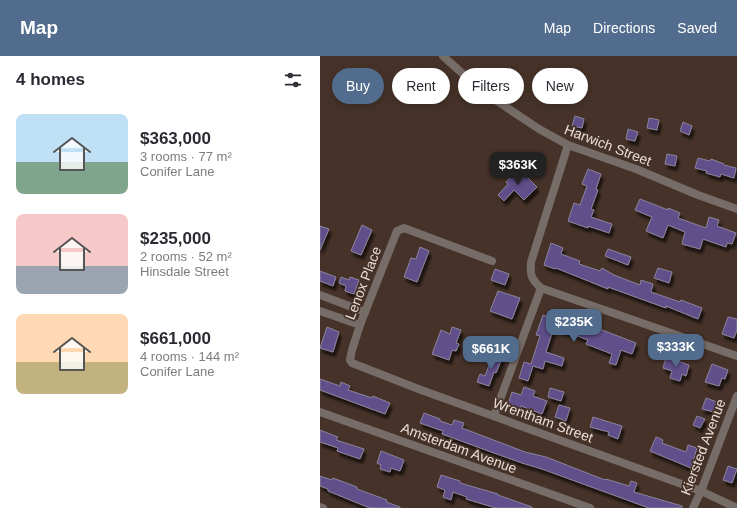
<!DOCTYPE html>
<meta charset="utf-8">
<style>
:root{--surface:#fff;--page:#f2f2f3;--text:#2b2b33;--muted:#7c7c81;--accent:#526c8d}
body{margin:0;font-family:Helvetica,sans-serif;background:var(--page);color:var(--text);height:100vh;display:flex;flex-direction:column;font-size:15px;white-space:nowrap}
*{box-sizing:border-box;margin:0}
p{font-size:13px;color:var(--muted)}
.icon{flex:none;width:22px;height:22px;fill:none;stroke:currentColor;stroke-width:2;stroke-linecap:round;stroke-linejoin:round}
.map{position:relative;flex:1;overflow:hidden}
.drawer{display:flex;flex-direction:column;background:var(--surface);width:320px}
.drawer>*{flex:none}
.guide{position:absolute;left:12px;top:12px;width:345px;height:36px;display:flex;gap:8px}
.price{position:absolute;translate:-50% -34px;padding:0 9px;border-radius:8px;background:var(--accent);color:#fff;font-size:13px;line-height:26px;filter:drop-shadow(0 1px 2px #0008)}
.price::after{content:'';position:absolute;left:50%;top:24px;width:12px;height:9px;margin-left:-6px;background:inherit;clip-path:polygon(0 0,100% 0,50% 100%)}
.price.active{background:#222;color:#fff}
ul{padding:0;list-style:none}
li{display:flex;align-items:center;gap:12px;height:100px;padding:0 16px}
li span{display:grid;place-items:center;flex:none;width:112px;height:80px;border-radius:8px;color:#555}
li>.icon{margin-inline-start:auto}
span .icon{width:48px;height:48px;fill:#fffc;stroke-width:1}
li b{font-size:17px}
h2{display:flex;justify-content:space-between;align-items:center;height:48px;padding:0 16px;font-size:17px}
.chip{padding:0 14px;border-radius:18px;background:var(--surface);box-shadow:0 2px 10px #0003;font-size:14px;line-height:36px}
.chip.active{background:var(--accent);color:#fff}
header{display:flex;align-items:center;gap:24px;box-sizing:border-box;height:56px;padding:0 20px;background:var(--accent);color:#fff}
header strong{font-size:19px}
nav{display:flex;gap:22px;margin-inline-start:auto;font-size:14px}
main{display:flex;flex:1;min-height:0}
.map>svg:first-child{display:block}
.building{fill:#614f8a;stroke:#8a849b;filter:url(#shadow)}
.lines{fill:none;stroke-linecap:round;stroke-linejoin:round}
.minor{stroke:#776d68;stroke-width:8}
.labels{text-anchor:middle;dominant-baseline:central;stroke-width:3.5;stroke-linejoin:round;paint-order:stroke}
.street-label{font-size:14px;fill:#e9dcd6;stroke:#463228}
</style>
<header>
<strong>Map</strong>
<nav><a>Map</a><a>Directions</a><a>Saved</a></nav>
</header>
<main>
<section class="drawer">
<h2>4 homes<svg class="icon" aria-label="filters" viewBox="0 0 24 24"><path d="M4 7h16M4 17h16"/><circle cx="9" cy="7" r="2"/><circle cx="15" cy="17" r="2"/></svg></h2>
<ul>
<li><span style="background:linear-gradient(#bfe0f5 60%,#7fa58c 0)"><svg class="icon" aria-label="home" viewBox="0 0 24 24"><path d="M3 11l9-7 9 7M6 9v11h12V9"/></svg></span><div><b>$363,000</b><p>3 rooms · 77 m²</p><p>Conifer Lane</p></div></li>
<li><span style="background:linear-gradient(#f6c9c9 65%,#9aa5b1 0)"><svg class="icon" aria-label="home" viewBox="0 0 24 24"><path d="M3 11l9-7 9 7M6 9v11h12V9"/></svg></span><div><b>$235,000</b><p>2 rooms · 52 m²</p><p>Hinsdale Street</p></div></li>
<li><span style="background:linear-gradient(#ffd9b3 60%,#c2b280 0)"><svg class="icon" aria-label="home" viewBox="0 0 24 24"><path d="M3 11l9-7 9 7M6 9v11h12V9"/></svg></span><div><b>$661,000</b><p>4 rooms · 144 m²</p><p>Conifer Lane</p></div></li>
</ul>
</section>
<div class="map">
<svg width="417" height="452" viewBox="0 0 417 452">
<defs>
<filter id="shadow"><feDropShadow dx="2.5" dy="4.5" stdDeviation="1" flood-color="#0009"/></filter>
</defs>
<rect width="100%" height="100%" fill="#463228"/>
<g class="building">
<path d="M255,60l9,3 -2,9 -10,-2z"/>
<path d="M329,62l10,2 -2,10 -10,-2z"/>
<path d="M363,66l9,4 -3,9 -9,-4z"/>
<path d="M308,73l10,3 -3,9 -9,-2z"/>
<path d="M347,98l10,2 -2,10 -10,-2z"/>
<path d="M378,102l12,3 1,-2 13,5v1l12,3 -2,10 -13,-4 -1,3 -14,-4 1,-2 -12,-3z"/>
<path d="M199,113l18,18 -13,13 -10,-10 -10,11 -6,-6 10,-11 -2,-2z"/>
<path d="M268,113l13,5 -5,15 2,1 -7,19 3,1 -3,7 21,7 -3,9 -21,-7v2l-20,-7 6,-18 6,2 7,-19 -5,-2z"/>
<path d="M320,143l28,11v-2l12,5 -2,5 28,10 3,-11 10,3 -2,6 19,7 -4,11 -5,-1 -1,4 -23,-8 -3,10 -18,-5 3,-12 -17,-7 -5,13 -17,-7 6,-14 -17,-7z"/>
<path d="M42,169l10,5 -11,25 -10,-4z"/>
<path d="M0,170l9,3 -9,21z"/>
<path d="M231,187l12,5 -2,6 19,7 -1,3 21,7 2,-3 12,7 26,10 1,-5 12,4 -2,8 29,10 1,-2 21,8 -4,11 -32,-13v2l-58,-21v2l-52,-21 -1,1 -11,-4z"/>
<path d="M100,191l9,4 -12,31 -13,-5 7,-19 5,1z"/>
<path d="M288,193l23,8 -3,8 -23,-9z"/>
<path d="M338,212l14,4 -3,11 -15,-5z"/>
<path d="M175,213l14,5 -4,11 -14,-5z"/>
<path d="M0,215l16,6 -3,9 -13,-5z"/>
<path d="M21,221l8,3 1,-3 9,3 -5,14 -9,-3 1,-5 -7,-3z"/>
<path d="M178,235l22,7 -8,21 -22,-8z"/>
<path d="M223,259l18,7 2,-7 73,28 -4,11 -11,-4 -5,15 -7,-2 3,-9 -26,-10 2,-4 -34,-13 -8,25 18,6 -2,8 -17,-5 -2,8 -10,-3 -5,15 -9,-3 5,-16 7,2 9,-28 -4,-1z"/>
<path d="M408,261l9,2v11l-3,8 -12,-4z"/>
<path d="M7,271l12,5 -6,20 -13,-4z"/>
<path d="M132,271l9,3 -5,13 3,1 -3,7 -4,-1 -3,10 -17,-6 9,-24 9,4z"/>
<path d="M174,296l9,4 -7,17 -2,-1 -5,14 -12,-4 3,-8 5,2z"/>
<path d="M346,301l23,8 -3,11 -4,-2 -2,7 -10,-3 2,-7 -9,-3z"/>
<path d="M392,308l16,6 -3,9 -3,-1 -3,8 -14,-4z"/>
<path d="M0,323l20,7 1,-4 9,4 -2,4 24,8 1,-2 17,7 -5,11 -65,-24z"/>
<path d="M204,331l11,4 -2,5 14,5 -5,13 -21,-8 -2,6 -12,-5 5,-15 9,3z"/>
<path d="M230,332l14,4 -3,9 -13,-4z"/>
<path d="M386,342l11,4 -3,10 -12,-3z"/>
<path d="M239,349l11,3 -4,13 -11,-4z"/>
<path d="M104,357l16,6v2l12,4 2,-5 10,3 -2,5 63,24 21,5 59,23 1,-1 23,7 2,-5 6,2 -3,9 48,14v2h-33l-107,-39 -20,-6 -28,-10 -52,-19 1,-3 -23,-8z"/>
<path d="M377,360l8,3 -5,9 -7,-3z"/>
<path d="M273,361l29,9 -4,13 -10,-4 1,-3 -19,-5z"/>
<path d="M0,374l18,7 -2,3 28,9 -4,10 -23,-8 1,-3 -18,-6z"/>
<path d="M336,381l7,3 -1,3 24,9 2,-7 9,3 -6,20 -41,-17z"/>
<path d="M61,395l23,9 -4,11 -9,-3 -1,4 -10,-3 1,-4 -4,-2z"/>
<path d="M408,410l9,3 -5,14 -9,-3z"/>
<path d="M121,419l19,6v2l38,11v1l34,12v1h-36l-30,-9 1,-2 -14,-5 -2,8 -8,-3 2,-7 -8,-3z"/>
<path d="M0,420l12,4 1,-2 24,9v2l30,11 -1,2 14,5v1h-30l-42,-17v-2l-8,-3z"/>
</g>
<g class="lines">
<g class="minor">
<path d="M123,0l30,27 24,18 42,28 29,16 68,24 62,26 39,14"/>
<path d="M248,89l-37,117c-1,13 0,17 10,26l196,68"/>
<path d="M172,205l-88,-33 -7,3 -37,94 -8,25 -2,10 2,3 69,27 280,101 36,17"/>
<path d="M0,239l45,17"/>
<path d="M0,255l40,14"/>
<path d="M0,356l270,96"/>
<path d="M174,360l47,-128"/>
<path d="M0,451l3,1"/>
<path d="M373,452l8,-17 36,-95"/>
</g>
</g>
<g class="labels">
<g class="street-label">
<text transform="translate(288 89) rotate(21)">Harwich Street</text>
<text transform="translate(43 227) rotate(-69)">Lenox Place</text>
<text transform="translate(223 364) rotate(20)">Wrentham Street</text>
<text transform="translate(383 391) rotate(-69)">Kiersted Avenue</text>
<text transform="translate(139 392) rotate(20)">Amsterdam Avenue</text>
</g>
</g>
</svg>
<b class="price active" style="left:198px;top:130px">$363K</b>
<b class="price" style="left:254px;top:287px">$235K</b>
<b class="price" style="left:356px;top:312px">$333K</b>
<b class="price" style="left:171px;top:314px">$661K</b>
<div class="guide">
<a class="chip active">Buy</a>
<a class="chip">Rent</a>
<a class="chip">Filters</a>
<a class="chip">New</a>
</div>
</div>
</main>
